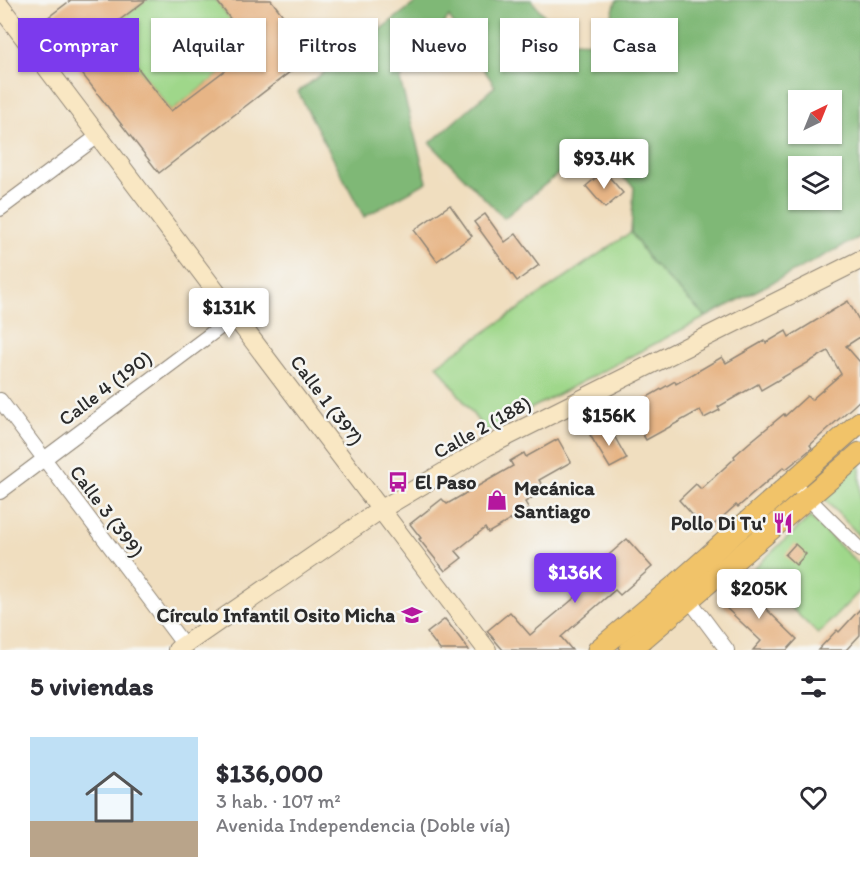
<!DOCTYPE html>
<html lang="es">
<meta charset="utf-8">
<style>
:root{--surface:#fff;--page:#f2f2f3;--text:#2b2b33;--muted:#7c7c81;--line:#e1e1e2;--accent:#7c3aed}
body{margin:0;font-family:Itim,sans-serif;background:var(--page);color:var(--text);height:100vh;display:flex;flex-direction:column;font-size:22px;white-space:nowrap}
*{box-sizing:border-box;margin:0}
p{font-size:20px;color:var(--muted)}
.icon{flex:none;width:33px;height:33px;fill:none;stroke:currentColor;stroke-width:2;stroke-linecap:round;stroke-linejoin:round}
.map{position:relative;height:650px;overflow:hidden}
.panel{display:flex;flex-direction:column;background:var(--surface);flex:1}
.panel>*{flex:none}
.banner{position:absolute;left:18px;top:18px;width:825px;height:54px;display:flex;gap:12px}
.needle{width:39px;rotate:43deg}
.controls{position:absolute;left:788px;top:90px;display:grid;gap:12px}
.controls a{display:grid;place-items:center;width:54px;height:54px;border-radius:0px;background:var(--surface);box-shadow:0 2px 4px #0004;font-size:30px}
.price{position:absolute;translate:-50% -51px;padding:0 14px;border-radius:6px;background:#fff;color:#222;font-size:20px;line-height:39px;filter:drop-shadow(0 2px 3px #0008)}
.price::after{content:'';position:absolute;left:50%;top:36px;width:18px;height:14px;margin-left:-9px;background:inherit;clip-path:polygon(0 0,100% 0,50% 100%)}
.price.on{background:var(--accent);color:#fff}
ul{padding:0;list-style:none}
li{display:flex;align-items:center;gap:18px;height:150px;padding:0 30px}
li+li{border-top:2px solid var(--line)}
li span{display:grid;place-items:center;flex:none;width:168px;height:120px;border-radius:0px;color:#555}
li>.icon{margin-inline-start:auto}
span .icon{width:72px;height:72px;fill:#fffc;stroke-width:1}
li b{font-size:26px}
h2{display:flex;justify-content:space-between;align-items:center;height:72px;padding:0 30px;font-size:26px}
.pill{padding:0 21px;border-radius:0px;background:var(--surface);box-shadow:0 2px 4px #0004;font-size:21px;line-height:54px}
.pill.on{background:var(--accent);color:#fff}
.map>svg:first-child{display:block}
.green{fill:#9fd78a;stroke:#65815a;stroke-width:1.5}
.forest{fill:#7fb876;stroke:#557250;stroke-width:1.5;fill-rule:evenodd}
.building{fill:#e7b586}
.lines{fill:none;stroke-linecap:round;stroke-linejoin:round}
.street-casing{stroke:#8e8475;stroke-width:16}
.secondary-casing{stroke:#8e8475;stroke-width:20}
.primary-casing{stroke:#8e8475;stroke-width:23}
.street{stroke:#fff;stroke-width:14}
.secondary{stroke:#f9e7c3;stroke-width:18}
.primary{stroke:#f1c369;stroke-width:21}
.labels{text-anchor:middle;dominant-baseline:central;stroke-width:5;stroke-linejoin:round;paint-order:stroke}
.street-label{font-size:20px;fill:#2b2b2b;stroke:#f6f6f2}
.poi-label{font-size:20px;font-weight:bold;fill:#2b2b2b;stroke:#f6f6f2;text-anchor:start}
</style>
<div class="map">
<svg width="860" height="650" viewBox="0 0 860 650">
<rect width="100%" height="100%" fill="#f6f6f2"/>
<filter id="ink" filterUnits="userSpaceOnUse"><feTurbulence type="fractalNoise" baseFrequency=".0167" numOctaves="2"/><feDisplacementMap in="SourceGraphic" scale="12" xChannelSelector="R" yChannelSelector="G"/><feConvolveMatrix kernelMatrix="1 2 1 2 8 2 1 2 1" color-interpolation-filters="sRGB"/></filter>
<filter id="wash" filterUnits="userSpaceOnUse"><feTurbulence type="fractalNoise" baseFrequency=".008" numOctaves="4" result="noise"/><feDisplacementMap in="SourceGraphic" scale="24" xChannelSelector="R" yChannelSelector="G"/><feGaussianBlur stdDeviation="1.35" result="paint"/><feColorMatrix in="noise" values="0 0 0 0 0 0 0 0 0 0 0 0 0 0 0 0 0 1.4 0 .05"/><feComposite in="paint" operator="in"/></filter>
<g filter="url(#wash)">
<rect width="100%" height="100%" fill="#f0debf"/>
<g class="green">
<path d="M146,0h70l37,49 -82,62 -63,-82z"/>
<path d="M631,232l19,29 56,56 -220,115 -49,-67z"/>
<path d="M860,462v74l-38,-39z"/>
<path d="M810,517l50,48v26l-42,43 -66,-64z"/>
</g>
<path class="forest" d="M419,0h112l36,42 37,1 12,-42 3,-1h241v237l-154,80 -56,-56 -19,-29 3,-45 -44,-39 -86,70 -74,-75 65,-57 -46,-69 -49,63 27,102 -63,35 -66,-125zM798,100h33v34h-33zM798,166h33v34h-33z"/>
<g id="blocks">
<g class="building">
<path d="M71,0h75l-38,29 63,82 82,-62 -37,-49h55l42,54 -154,119 -117,-151z"/>
<path d="M604,171l19,22 -18,15 -19,-22z"/>
<path d="M450,205l22,31 -35,25 -23,-31z"/>
<path d="M485,214l20,28 11,-8 23,31 -22,16 -43,-59z"/>
<path d="M848,301l12,21v15l-14,9 14,16v38l-50,45 2,3 -6,5 -20,16 -2,-2 -46,40 -2,-2 -29,26 -28,-31 17,-16 5,5 34,-31 -1,-2 16,-14 34,-28 1,2 22,-20 4,4 30,-26 -13,-23 -67,39 -3,-6 -40,23 2,3 -16,8 -4,-8 -54,30 -16,-27 16,-10 -2,-4 31,-18 1,3 46,-27 4,6 38,-22 2,2 20,-12 3,6z"/>
<path d="M608,425l19,34 -17,9 -20,-33z"/>
<path d="M558,439l13,23 -32,18 6,10 -20,12 4,7 -41,24 -3,-5 -29,23 6,7 -17,13 -26,-32 2,-1 -11,-14 32,-25 5,5 66,-38 -3,-5 14,-8 2,4z"/>
<path d="M627,539l25,28 -32,28 -5,-5 -54,47 11,13h-69l-16,-19 23,-19 20,23 72,-60 -7,-8z"/>
<path d="M795,544l11,10 -10,11 -11,-10z"/>
<path d="M744,582l24,23 -3,3 32,31 -10,11h-34l8,-9 -38,-36z"/>
<path d="M860,609v26l-14,15h-28l19,-20 2,2z"/>
<path d="M445,619l11,14 13,17h-29l-13,-17z"/>
</g>
</g>
</g>
<g filter="url(#ink)">
<use href="#blocks" fill-opacity="0" stroke="#8e8475" stroke-width="1.5"/>
<g class="lines">
<g class="street-casing">
<g id="street">
<path d="M0,209l98,-73"/>
<path d="M0,400l184,245"/>
<path d="M0,492l235,-176"/>
<path d="M802,492l58,58"/>
<path d="M685,594l42,56"/>
</g>
</g>
<g class="secondary-casing">
<g id="secondary">
<path d="M0,6l487,644"/>
<path d="M177,650l203,-140 108,-64 372,-186"/>
</g>
</g>
<g class="primary-casing">
<g id="primary">
<path d="M598,650l79,-66 183,-162"/>
<path d="M630,650l230,-197"/>
</g>
</g>
<use href="#street" class="street"/>
<use href="#secondary" class="secondary"/>
<use href="#primary" class="primary"/>
</g>
</g>
<defs>
<g id="bus-bare" transform="scale(1.62)"><path d="M-5-6H5V4H4V6H2V4H-2V6H-4V4H-5ZM-3.5-4V0h7V-4ZM-3.5 1.2v1.5H-2V1.2ZM2 1.2v1.5H3.5V1.2Z" fill="#b5179e" stroke="#f6f6f2" stroke-width="2.5" paint-order="stroke"/></g>
<g id="shop-bare" transform="scale(1.62)"><path d="M-5-2.5h2.3a2.7 3.5 0 0 1 5.4 0H5L5.5 6h-11ZM-1.5-2.5h3a1.5 2.3 0 0 0-3 0Z" fill="#b5179e" stroke="#f6f6f2" stroke-width="2.5" paint-order="stroke"/></g>
<g id="restaurant-bare" transform="scale(1.62)"><path d="M-5-6h1v4h1v-4h1v4h1v-4h1v5L-1.5 .5V6h-2V.5L-5-1ZM5-6V6H3V1.5H1.5Q1.5-4 5-6Z" fill="#b5179e" stroke="#f6f6f2" stroke-width="2.5" paint-order="stroke"/></g>
<g id="school-bare" transform="scale(1.62)"><path d="M0-5L7-2L0 1L-7-2ZM-4 1L0 2.5L4 1V4Q0 6-4 4Z" fill="#b5179e" stroke="#f6f6f2" stroke-width="2.5" paint-order="stroke"/></g>
</defs>
<g fill-rule="evenodd">
<use href="#bus-bare" x="398" y="482"/>
<use href="#shop-bare" x="497" y="500"/>
<use href="#restaurant-bare" x="783" y="523"/>
<use href="#school-bare" x="412" y="615"/>
</g>
<g class="labels">
<g class="street-label">
<text transform="translate(105 388) rotate(-37)">Calle 4 (190)</text>
<text transform="translate(327 400) rotate(53)">Calle 1 (397)</text>
<text transform="translate(482 427) rotate(-29)">Calle 2 (188)</text>
<text transform="translate(107 511) rotate(53)">Calle 3 (399)</text>
</g>
<g class="poi-label">
<text x="415" y="482">El Paso</text>
<text x="514" y="488">Mecánica<tspan x="514" dy="23">Santiago</tspan></text>
<text x="766" y="523" text-anchor="end">Pollo Di Tu'</text>
<text x="395" y="615" text-anchor="end">Círculo Infantil Osito Micha</text>
</g>
</g>
</svg>
<div class="controls">
<a><svg class="needle" viewBox="-14 -14 28 28"><path d="M0-13l5 13h-10z" fill="#e53935"/><path d="M0 13l5-13h-10z" fill="#7c7c81"/></svg></a>
<a><svg class="icon" aria-label="layers" viewBox="0 0 24 24"><path d="M12 4l9 5-9 5-9-5zM3 14l9 5 9-5"/></svg></a>
</div>
<b class="price" style="left:604px;top:190px">$93.4K</b>
<b class="price" style="left:229px;top:339px">$131K</b>
<b class="price" style="left:609px;top:447px">$156K</b>
<b class="price on" style="left:575px;top:604px">$136K</b>
<b class="price" style="left:759px;top:620px">$205K</b>
<div class="banner">
<a class="pill on">Comprar</a>
<a class="pill">Alquilar</a>
<a class="pill">Filtros</a>
<a class="pill">Nuevo</a>
<a class="pill">Piso</a>
<a class="pill">Casa</a>
</div>
</div>
<section class="panel">
<h2>5 viviendas<svg class="icon" aria-label="filters" viewBox="0 0 24 24"><path d="M4 7h16M4 17h16"/><circle cx="9" cy="7" r="2"/><circle cx="15" cy="17" r="2"/></svg></h2>
<ul>
<li><span style="background:linear-gradient(#bfe0f5 70%,#b9a48a 0)"><svg class="icon" aria-label="home" viewBox="0 0 24 24"><path d="M3 11l9-7 9 7M6 9v11h12V9"/></svg></span><div><b>$136,000</b><p>3 hab. · 107 m²</p><p>Avenida Independencia (Doble vía)</p></div><svg class="icon" aria-label="heart" viewBox="0 0 24 24"><path d="M12 20l-8-8c-3-5 5-10 8-4 3-6 11-1 8 4z"/></svg></li>
</ul>
</section>
